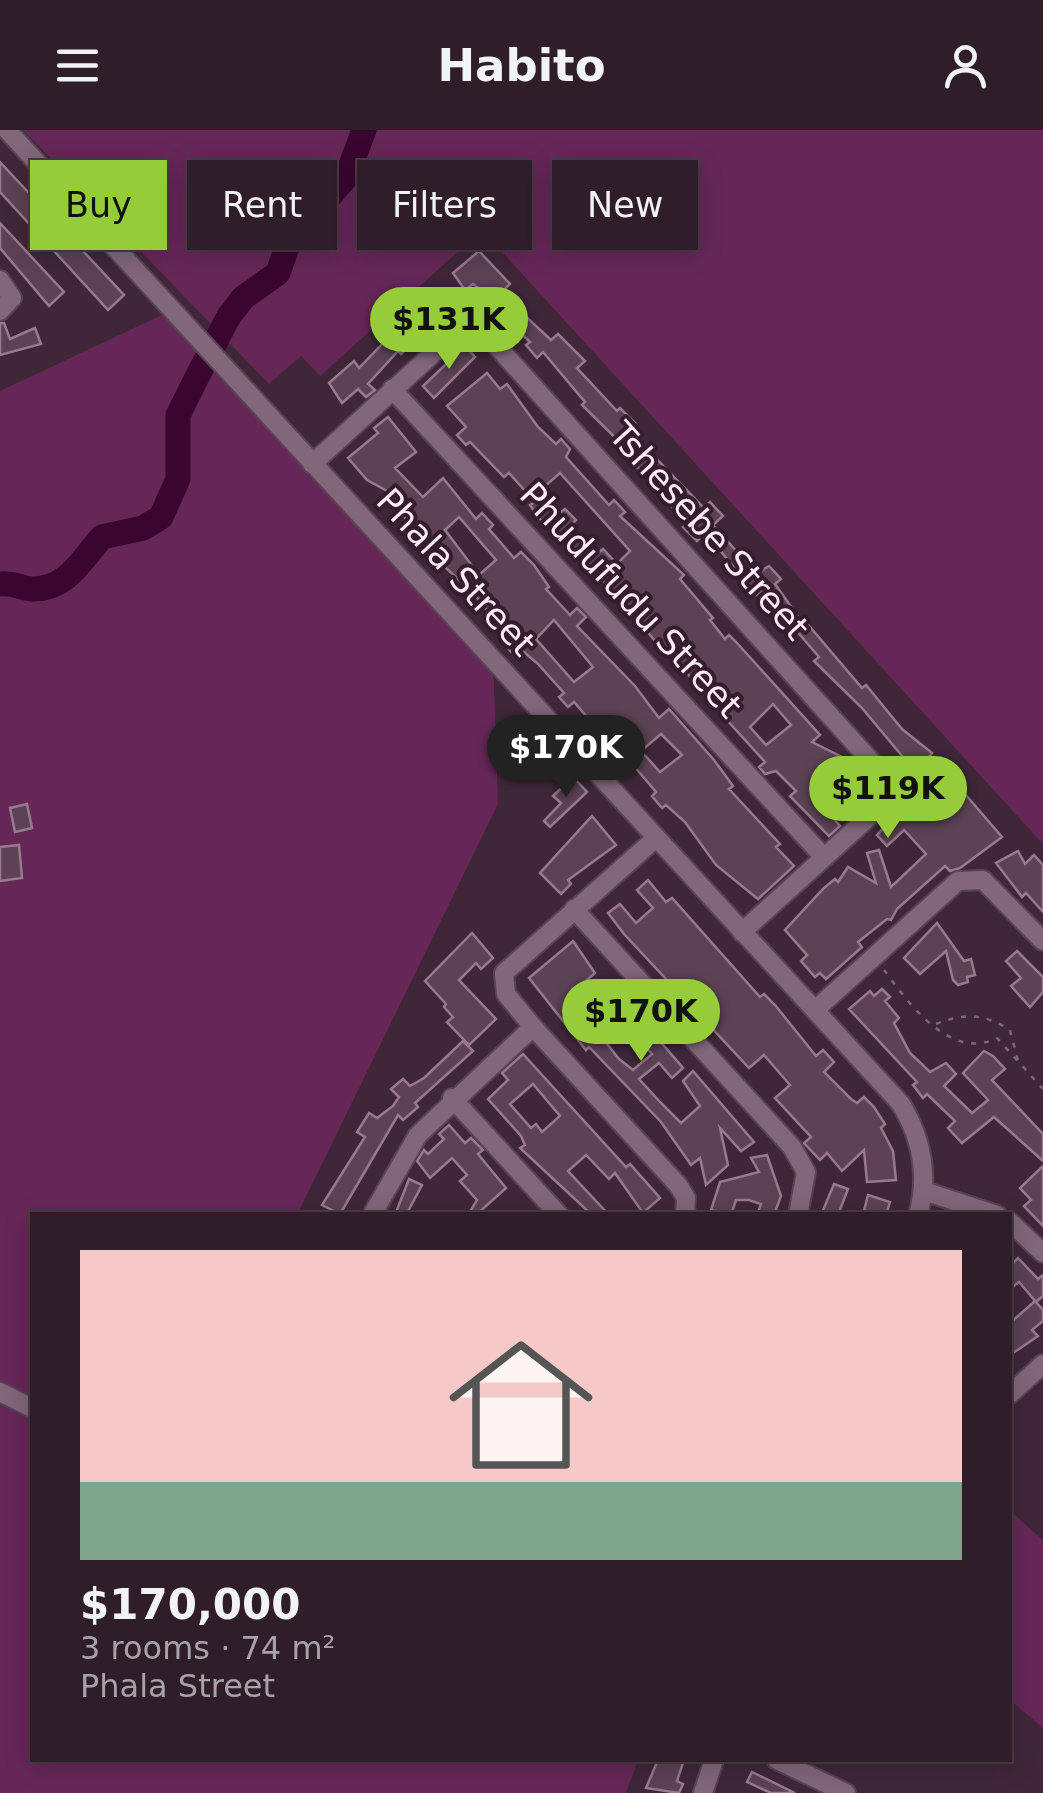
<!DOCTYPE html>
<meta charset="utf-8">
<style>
:root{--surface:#2f1d2a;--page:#3b2a36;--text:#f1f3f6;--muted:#a7a2a8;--line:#4a3b47;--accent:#96cc39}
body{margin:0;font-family:"DejaVu Sans",sans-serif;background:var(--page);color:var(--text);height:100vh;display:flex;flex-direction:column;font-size:38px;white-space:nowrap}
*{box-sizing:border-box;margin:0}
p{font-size:32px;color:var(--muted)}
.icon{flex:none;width:55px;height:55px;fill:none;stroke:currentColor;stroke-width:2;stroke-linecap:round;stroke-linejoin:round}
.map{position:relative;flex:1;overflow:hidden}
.sheet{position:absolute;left:30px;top:1082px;width:982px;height:550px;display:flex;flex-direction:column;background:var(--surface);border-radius:0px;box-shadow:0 5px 25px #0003,0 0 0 2px var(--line)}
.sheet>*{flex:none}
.guide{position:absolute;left:30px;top:30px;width:985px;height:90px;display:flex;gap:20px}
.price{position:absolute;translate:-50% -85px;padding:0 22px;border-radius:35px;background:var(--accent);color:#111;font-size:32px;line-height:65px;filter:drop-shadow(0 2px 5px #0008)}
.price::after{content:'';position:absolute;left:50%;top:60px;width:30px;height:22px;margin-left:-15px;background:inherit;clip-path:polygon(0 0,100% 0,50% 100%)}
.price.current{background:#222;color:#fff}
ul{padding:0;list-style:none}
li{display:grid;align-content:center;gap:20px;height:530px;padding:0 50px}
li span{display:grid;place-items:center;height:310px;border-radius:0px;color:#555}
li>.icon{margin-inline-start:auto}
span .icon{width:180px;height:180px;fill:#fffc;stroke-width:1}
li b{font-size:42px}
.pill{padding:0 35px;border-radius:0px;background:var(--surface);box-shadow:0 5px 25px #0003,0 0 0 2px var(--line);font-size:35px;line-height:90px}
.pill.current{background:var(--accent);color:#111}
header{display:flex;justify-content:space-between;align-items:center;height:130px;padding:0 50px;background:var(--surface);font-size:45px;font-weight:600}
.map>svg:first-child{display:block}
.green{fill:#662757}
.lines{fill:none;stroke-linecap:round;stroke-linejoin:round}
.river{stroke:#3a062f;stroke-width:25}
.building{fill:#5c4254;stroke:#977a8e;stroke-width:2.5;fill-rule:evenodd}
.minor-casing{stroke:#594454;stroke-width:22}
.path{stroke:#7c6776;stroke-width:2.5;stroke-dasharray:5 8;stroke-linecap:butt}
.minor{stroke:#82667a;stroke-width:18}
.labels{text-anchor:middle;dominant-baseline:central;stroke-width:8;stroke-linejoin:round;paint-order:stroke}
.street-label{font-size:35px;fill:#fcecf7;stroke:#351d2e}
</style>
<header><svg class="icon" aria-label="menu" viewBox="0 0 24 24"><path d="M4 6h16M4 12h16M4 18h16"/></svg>Habito<svg class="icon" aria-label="person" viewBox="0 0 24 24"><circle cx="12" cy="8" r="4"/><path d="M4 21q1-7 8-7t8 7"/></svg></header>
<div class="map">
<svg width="1043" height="1663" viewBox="0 0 1043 1663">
<rect width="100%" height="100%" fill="#3f2738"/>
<g class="green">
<path d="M23,0h1020v714l-561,-614 -162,146 -19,-20 -32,28z"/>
<path d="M164,184l329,345 5,145 -201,411h-265v184l-32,-17v-991z"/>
<path d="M0,1272l32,15v343h606l-12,33h-626z"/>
<path d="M1010,1381l33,29v188l-33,-28z"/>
</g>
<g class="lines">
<path class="river" d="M0,454c13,-2 20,4 32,5 35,1 50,-30 70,-52l41,-9 18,-11 17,-38v-64l18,-36 33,-63 14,-18 35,-25 10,-29 59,-68 17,-46"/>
</g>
<g class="building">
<path d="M0,32l124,133 -16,15 -108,-118z"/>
<path d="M0,93l64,69 -15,14 -49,-58z"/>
<path d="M479,121l31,33 -16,15 -21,-15 -8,6 -12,-17z"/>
<path d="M506,168l45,42 7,-6 27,27 -8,7 40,43 3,-3 15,15 -6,5 22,25 53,55 6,-6 13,14 -10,9 25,28 4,-2 17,21 10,-6 12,13 -6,5 27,38 -13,11 -12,-13 5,-5 -21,-24 -5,4 -37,-46 -3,2 -14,-15 -5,5 -14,-14 5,-4 -18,-18 6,-6 -24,-26 -5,5 -10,-11 4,-4 -59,-58 3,-3 -42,-50 -6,6 -11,-13 4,-3 -34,-33z"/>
<path d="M421,172l11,14 16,-14 10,11 -32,30 -5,-7 -20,18 -3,-3 -30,33 7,6 -9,7 -8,-8 -16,14 -13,-20 25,-22 5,7 28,-29 -3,-4z"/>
<path d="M0,193h4l6,16 25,-11 6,16 -41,11z"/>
<path d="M465,216l10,11 -41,41 -11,-12z"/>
<path d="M487,243l13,16 7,-5 31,43 18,17 5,-5 9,10 -4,8 43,48 5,-5 11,12 -5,4 64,59 -4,4 33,39 -3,2 15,19 4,-4 8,8 83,92 -8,7 34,17 29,34 -13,13 -7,-8 -23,19 8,9 -11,10 -39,-40 6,-5 -20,-20 -11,3 -6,-7 6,-5 -68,-75 -21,-30 -19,-14 -76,-88 -3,3 -40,-41 -8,-12 5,-3 -26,-29 -5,4 -34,-35 -4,3 -9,-10 9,-8 -19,-21zM560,343l70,78 -13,13 -14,-15 -8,6 -26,-28 7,-7 -11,-11 -4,3 -17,-25zM773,574l18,21 -25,20 -16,-18z"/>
<path d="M388,287l28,35 -21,16 28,29 20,-19 33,41 6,-6 11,12 -4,4 25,29 7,-6 13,13 15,22 -3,2 24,26 7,-7 9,9 -9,9 58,60 24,32 10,-9 45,51 19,26 -4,3 51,55 -4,3 18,19 -36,33 -42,-34 -31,-43 -19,-17 -4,3 -10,-12 4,-4 -23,-27 -6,6 -10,-10 3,-4 -20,-25 -26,-30 -6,5 -9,-10 5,-4 -26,-29 -20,-17 -7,5 -10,-13 6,-5 -33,-40 -59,-55 6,-5 -37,-37 5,-5 -22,-12 -19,-22 30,-25 -4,-5zM459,387l37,43 -17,15 -34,-45zM554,490l39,47 -19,15 -38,-43zM661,604l21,21 -22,17 -19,-21z"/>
<path d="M805,491l57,67 4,-3 36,44 30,24 -3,4 14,14 8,-6 8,10 -6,5 49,57 -42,31 -10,3 -5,-5 -48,43 -6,11 -4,-1 -29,23 4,5 -36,32 -6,-6 -5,4 -14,-16 6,-6 -22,-25 39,-42 11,-9 3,3 10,-15 28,16 -9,-30 12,-3 12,37 35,-33 -22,-24 -17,16 -10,-11 25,-27 6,6 17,-15 -6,-5 5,-6 -22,-21 5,-5 -45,-54 -48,-47 5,-4 -24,-28z"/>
<path d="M522,600l25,29 -10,9 -25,-29z"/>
<path d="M573,647l14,15 -37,35 -6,-6 17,-18 -8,-7z"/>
<path d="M27,674l5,24 -17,4 -5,-24z"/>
<path d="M592,686l24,29 -48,35 3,4 -10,10 -21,-21z"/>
<path d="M19,715l3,33 -22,3v-34z"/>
<path d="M1018,721l7,13 9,-9 9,10v47l-17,-19 -4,4 -26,-34z"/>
<path d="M648,750l18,22 6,-4 88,99 4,-3 11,11 41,51 7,-6 11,12 -10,10 27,27 6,4 7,-6 10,10 11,17 -4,4 12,23 3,29 -29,2 -3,-32 -22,21 -15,-18 -7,7 -16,-17 7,-6 -36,-39 15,-13 -26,-30 -15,13 -125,-134 -16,-21 12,-9 16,19 17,-15 -16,-18z"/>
<path d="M937,793l27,38 7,-2 4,16 -8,2 1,5 -10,3 -5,-5 -7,-29 -26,23 -16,-16z"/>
<path d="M472,803l21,25 -12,11 -5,-6 -17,17 37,39 -27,26 -22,-23 6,-5 -9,-10 2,-3 -21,-23z"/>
<path d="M573,811l22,32 -21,18 28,35 -6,4 23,29 14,11 19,-16 -30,-34 -12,-8 13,-14 60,70 -11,10 -13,-15 -20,16 22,24 20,20 19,-17 -17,-25 10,-10 61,71 -13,9 -21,-23 8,37 -22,20 -6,-27 -9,7 -30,-43 -72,-75 -3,3 -57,-72z"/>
<path d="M1017,821l26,26v15l-13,15 -19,-21 10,-8 -15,-17z"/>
<path d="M882,859l8,8 -5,4 14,17 -5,5 16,30 20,19 16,-9 10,11 -12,12 28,27 16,-13 -25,-27 21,-22 9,5 12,13 -13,11 51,54v27l-49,-44 -32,26 -14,-15 7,-7 -28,-27 -4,4 -10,-13 4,-3 -68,-73 21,-18 4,5z"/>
<path d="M463,911l10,10 -58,52 3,4 -15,13 -5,-5 -58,99 -18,-9 43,-68 -8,-5 12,-19 8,5 16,-12 6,-9 -8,-8 12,-10 7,7 14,-8z"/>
<path d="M523,924l103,113 4,-3 30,34 -17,15 -28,-40 -6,6 -23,-24 -18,16 41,44h-17l-72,-67 5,-3 -4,-9 -33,-37 20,-19 -6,-7zM533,954l27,32 -18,16 -6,-8 -5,4 -21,-24z"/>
<path d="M449,995l16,18 6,-5 12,12 -5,4 28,34 -30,27h-8l9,-15 -17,-19 7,-6 -15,-17 -22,20 -13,-17 7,-11 4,4 16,-15 -5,-5z"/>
<path d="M767,1025l14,41 -7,19h-17l4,-11 -12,-4h-13l-5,15 -20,-5 9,-28 39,-10 -8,-14z"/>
<path d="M1043,1036v60l-19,-20 7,-6 -11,-12z"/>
<path d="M409,1049l13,6 -16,30h-11z"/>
<path d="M834,1054l14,5 -10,26h-17z"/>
<path d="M868,1065l22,7 -4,13h-23z"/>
<path d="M1018,1128l20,21 5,-4v21l-7,6 -17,-20 -9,7v-23z"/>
<path d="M1035,1171l8,9v11l-11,9 6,6 -28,19v-32z"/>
<path d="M658,1630h26l-7,21 6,3 -4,9 -33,-5z"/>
<path d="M752,1642l43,21h-24l-24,-11z"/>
</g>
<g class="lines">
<g class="minor-casing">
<g id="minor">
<path d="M7,0l894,974c21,35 28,72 17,111"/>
<path d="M0,150l12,18 -12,13"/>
<path d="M392,259l430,466"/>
<path d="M312,334l138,-126 22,-11 13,6 403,447 1,14 -7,11 -140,127"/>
<path d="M656,708l-152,135 2,21 27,33 145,158 8,13 -1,17"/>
<path d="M574,779l218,238 14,25 -8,43"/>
<path d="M815,880l143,-129 25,-1 60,61"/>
<path d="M452,968l107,117"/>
<path d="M924,1061l73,24"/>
<path d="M372,1085l46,-80 115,-108"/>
<path d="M1010,1092l33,31"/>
<path d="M0,1262l32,16"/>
<path d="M1010,1264l33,-30"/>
<path d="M777,1630l69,33"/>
<path d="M703,1663l11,-33"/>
</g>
</g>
<g class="path">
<path d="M884,840c23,31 66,92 113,68l46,51"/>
<path d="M936,894c28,-11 47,-11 74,6l8,31"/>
</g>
<use href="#minor" class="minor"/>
</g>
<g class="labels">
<g class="street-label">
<text transform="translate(709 401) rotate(48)">Tshesebe Street</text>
<text transform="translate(456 442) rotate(47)">Phala Street</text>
<text transform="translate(631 470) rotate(47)">Phudufudu Street</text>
</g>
</g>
</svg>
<b class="price" style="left:449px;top:242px">$131K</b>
<b class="price current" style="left:566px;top:670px">$170K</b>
<b class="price" style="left:888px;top:711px">$119K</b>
<b class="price" style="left:641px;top:934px">$170K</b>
<div class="guide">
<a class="pill current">Buy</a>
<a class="pill">Rent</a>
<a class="pill">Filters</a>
<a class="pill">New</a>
</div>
<section class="sheet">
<ul>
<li><span style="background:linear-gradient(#f6c9c9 75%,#7fa58c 0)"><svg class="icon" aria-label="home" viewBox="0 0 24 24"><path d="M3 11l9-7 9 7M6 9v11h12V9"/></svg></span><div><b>$170,000</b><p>3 rooms · 74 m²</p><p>Phala Street</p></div></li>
</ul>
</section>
</div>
